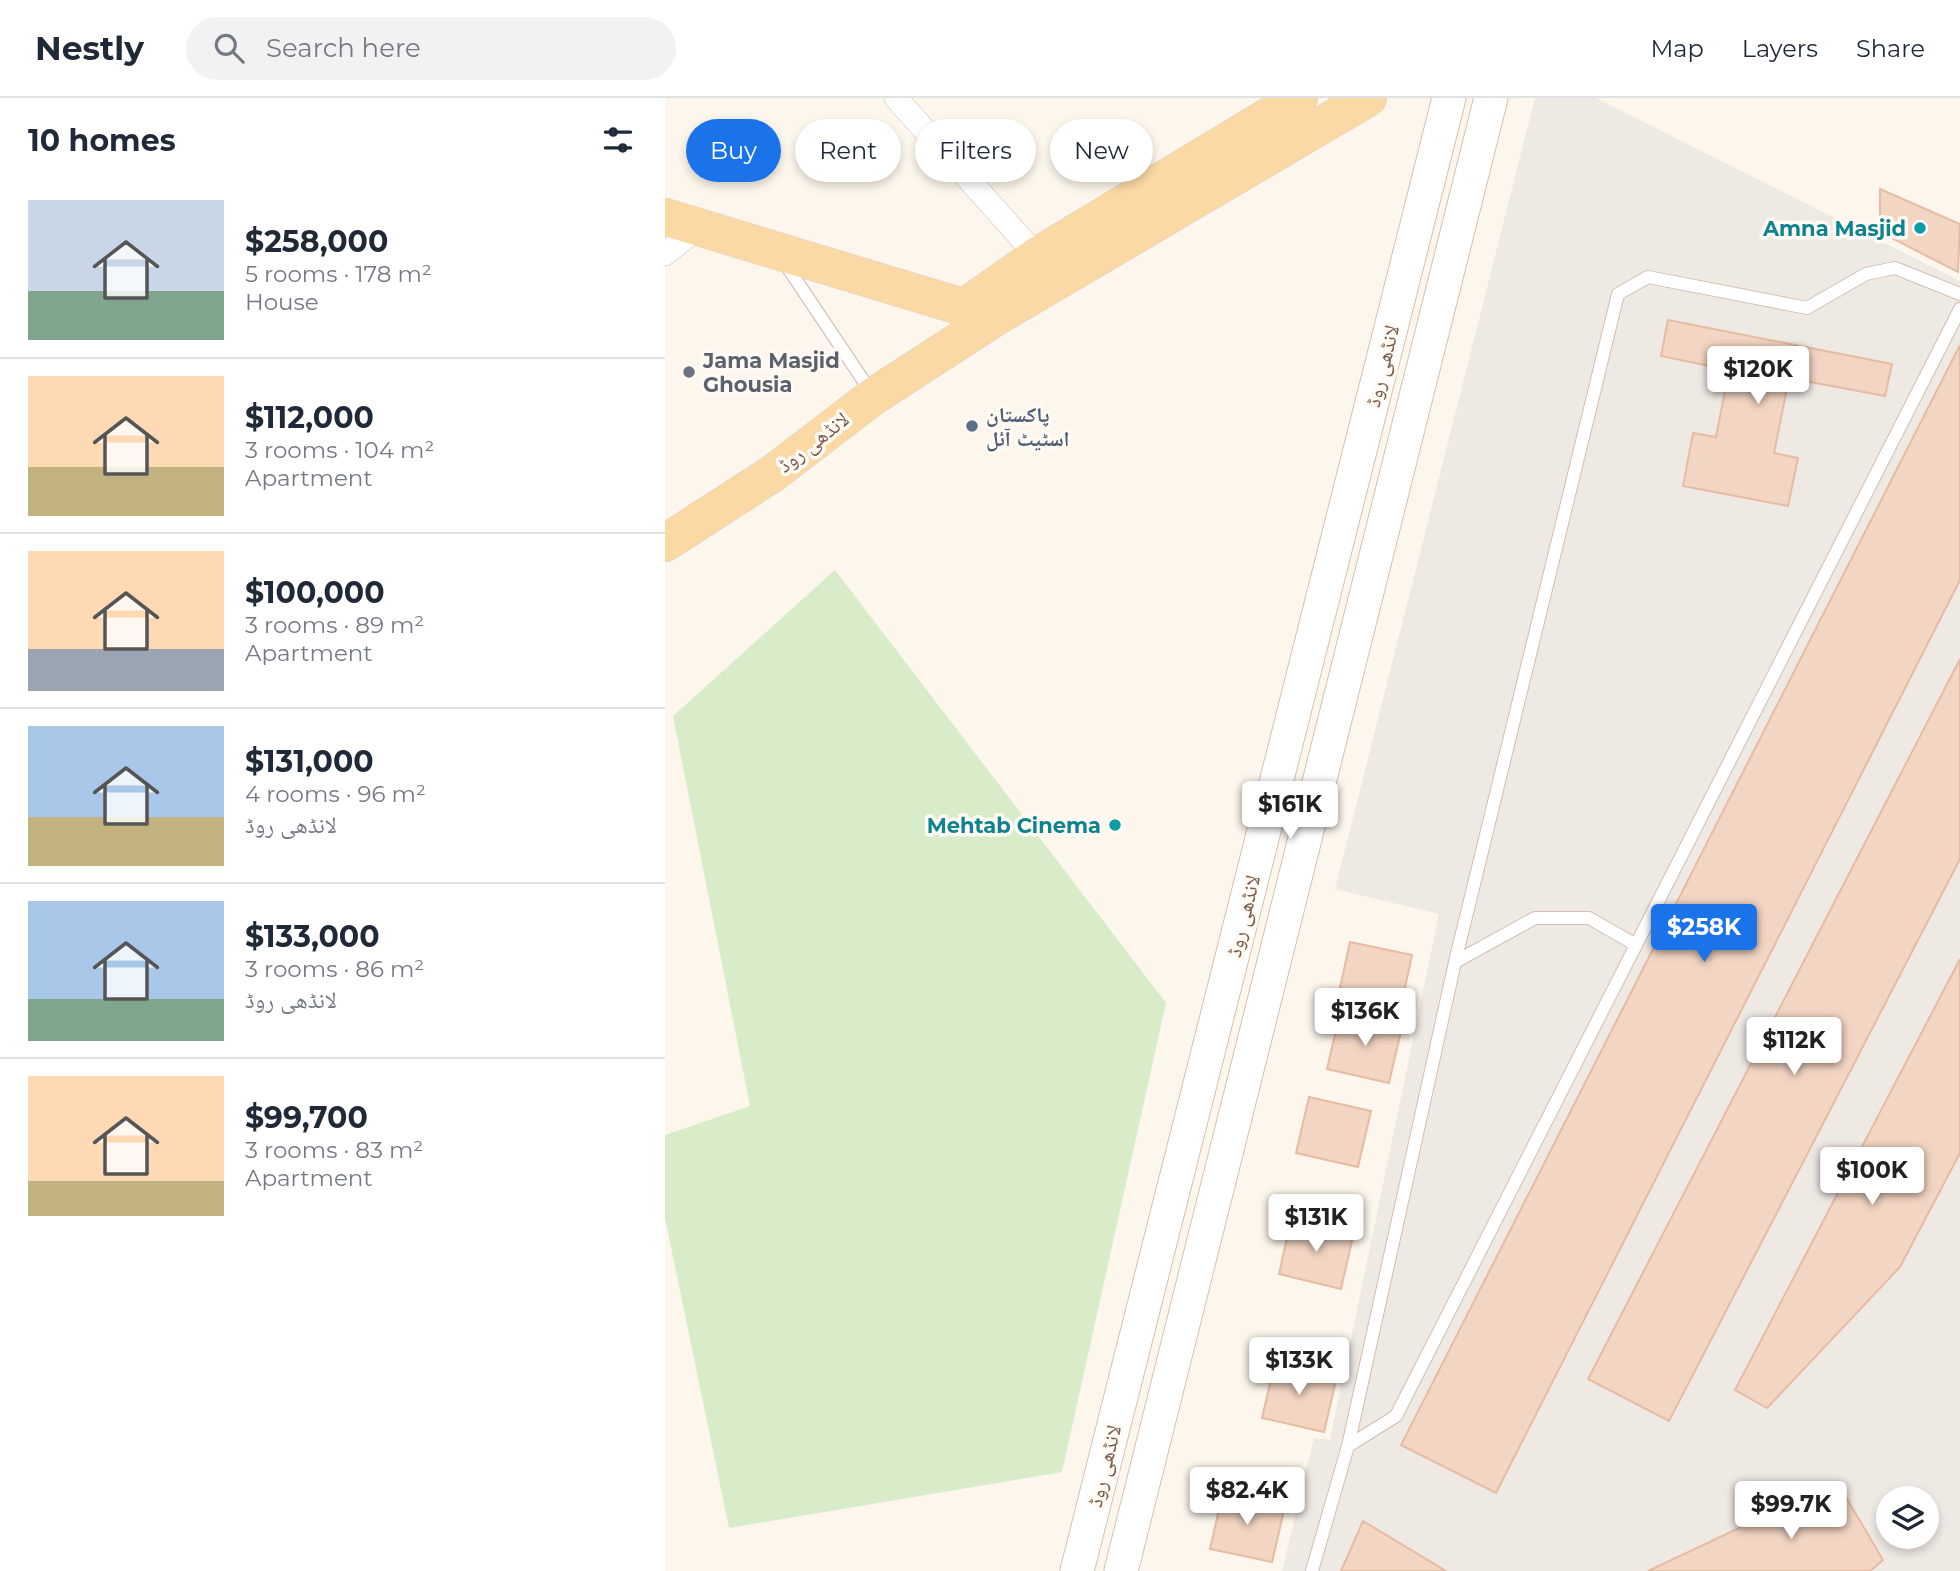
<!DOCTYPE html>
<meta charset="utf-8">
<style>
:root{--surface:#fff;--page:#f2f2f3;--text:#1f2937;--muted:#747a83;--line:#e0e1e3;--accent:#1a73e8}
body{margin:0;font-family:Montserrat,"Noto Naskh Arabic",sans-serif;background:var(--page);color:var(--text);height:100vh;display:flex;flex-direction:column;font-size:26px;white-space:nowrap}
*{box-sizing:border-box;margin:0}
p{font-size:23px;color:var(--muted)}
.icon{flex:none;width:38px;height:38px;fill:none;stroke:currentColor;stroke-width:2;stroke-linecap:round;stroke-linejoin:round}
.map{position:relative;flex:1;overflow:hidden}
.side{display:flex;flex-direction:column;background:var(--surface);width:665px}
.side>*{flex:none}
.banner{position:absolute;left:21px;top:21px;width:665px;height:63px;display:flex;gap:14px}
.buttons{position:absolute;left:1211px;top:1388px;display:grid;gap:14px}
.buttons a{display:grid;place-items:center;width:63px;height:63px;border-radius:50%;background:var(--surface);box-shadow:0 4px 10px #0003;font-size:35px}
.price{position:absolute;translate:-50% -60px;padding:0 16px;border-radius:7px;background:#fff;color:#222;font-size:23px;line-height:46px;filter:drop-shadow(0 2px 4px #0008)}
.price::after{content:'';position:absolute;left:50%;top:42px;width:21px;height:16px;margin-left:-10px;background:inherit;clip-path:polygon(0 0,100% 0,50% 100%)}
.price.on{background:var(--accent);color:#fff}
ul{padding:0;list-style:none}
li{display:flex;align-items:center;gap:21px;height:175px;padding:0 28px}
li+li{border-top:2px solid var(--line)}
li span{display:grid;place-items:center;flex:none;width:196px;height:140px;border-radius:0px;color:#555}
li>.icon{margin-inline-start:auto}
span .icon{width:84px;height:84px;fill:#fffc;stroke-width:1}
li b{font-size:30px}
h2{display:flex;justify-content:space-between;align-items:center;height:84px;padding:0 28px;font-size:30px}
.pill{padding:0 24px;border-radius:32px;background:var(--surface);box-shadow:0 4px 10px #0003;font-size:24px;line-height:63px}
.pill.on{background:var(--accent);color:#fff}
header{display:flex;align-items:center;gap:42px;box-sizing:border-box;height:98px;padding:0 35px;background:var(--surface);border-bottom:2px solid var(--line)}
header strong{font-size:33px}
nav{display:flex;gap:38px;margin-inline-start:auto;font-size:24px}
.search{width:490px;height:63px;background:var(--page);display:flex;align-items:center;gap:18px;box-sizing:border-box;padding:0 24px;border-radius:38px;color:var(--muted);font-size:26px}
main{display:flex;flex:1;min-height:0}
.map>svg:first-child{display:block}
.industrial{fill:#efe9e4;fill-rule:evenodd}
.green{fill:#d8ecc9}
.building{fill:#f3d5c3;stroke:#e6bba3;stroke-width:2}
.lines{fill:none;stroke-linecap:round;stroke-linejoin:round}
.service-casing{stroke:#d1beb0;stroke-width:14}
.minor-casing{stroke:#d1beb0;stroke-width:24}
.secondary-casing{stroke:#d6c0b0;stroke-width:35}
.primary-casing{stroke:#dad1cd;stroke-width:38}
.service{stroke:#fff;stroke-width:12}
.minor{stroke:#fff;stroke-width:23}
.secondary{stroke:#fff;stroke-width:33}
.primary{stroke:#fbd9a5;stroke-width:37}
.culture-dot{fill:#0f9aa8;stroke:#fffaf3;stroke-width:2.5}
.worship-dot{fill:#6b7280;stroke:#fffaf3;stroke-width:2.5}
.service-dot{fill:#5c6f8a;stroke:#fffaf3;stroke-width:2.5}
.labels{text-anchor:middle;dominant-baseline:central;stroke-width:7;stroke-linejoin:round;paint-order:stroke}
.culture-label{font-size:21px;font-weight:bold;fill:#0d838f;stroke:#fffaf3;text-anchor:end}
.worship-label{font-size:21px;font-weight:bold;fill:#5b616d;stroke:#fffaf3;text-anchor:start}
.street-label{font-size:21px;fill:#7a5c4d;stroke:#fffaf3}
.service-label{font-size:21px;font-weight:bold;fill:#4e5e75;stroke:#fffaf3;text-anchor:start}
</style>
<header>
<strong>Nestly</strong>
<div class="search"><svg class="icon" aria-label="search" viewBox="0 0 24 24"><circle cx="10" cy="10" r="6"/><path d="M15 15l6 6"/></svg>Search here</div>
<nav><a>Map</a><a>Layers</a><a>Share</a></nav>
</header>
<main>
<section class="side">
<h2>10 homes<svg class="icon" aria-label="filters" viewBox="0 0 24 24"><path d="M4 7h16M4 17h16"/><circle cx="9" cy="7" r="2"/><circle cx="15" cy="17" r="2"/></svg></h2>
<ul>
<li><span style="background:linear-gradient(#c9d6e8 65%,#7fa58c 0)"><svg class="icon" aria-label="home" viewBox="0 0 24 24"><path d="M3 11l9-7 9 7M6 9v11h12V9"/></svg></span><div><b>$258,000</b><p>5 rooms · 178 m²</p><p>House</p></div></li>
<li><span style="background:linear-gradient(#ffd9b3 65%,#c2b280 0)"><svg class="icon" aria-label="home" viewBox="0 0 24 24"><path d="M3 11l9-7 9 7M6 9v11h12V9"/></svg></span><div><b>$112,000</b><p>3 rooms · 104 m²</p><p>Apartment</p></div></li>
<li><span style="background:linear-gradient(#ffd9b3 70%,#9aa5b1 0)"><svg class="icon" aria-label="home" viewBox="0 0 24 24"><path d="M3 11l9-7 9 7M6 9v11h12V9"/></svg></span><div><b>$100,000</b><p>3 rooms · 89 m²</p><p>Apartment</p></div></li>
<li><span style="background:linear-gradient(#a9c7e8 65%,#c2b280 0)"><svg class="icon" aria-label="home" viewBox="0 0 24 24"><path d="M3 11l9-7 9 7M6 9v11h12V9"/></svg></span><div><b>$131,000</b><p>4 rooms · 96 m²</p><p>لانڈھی روڈ</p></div></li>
<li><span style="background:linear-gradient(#a9c7e8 70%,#7fa58c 0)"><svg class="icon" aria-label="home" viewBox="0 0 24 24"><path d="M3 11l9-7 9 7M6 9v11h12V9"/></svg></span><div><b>$133,000</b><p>3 rooms · 86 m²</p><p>لانڈھی روڈ</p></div></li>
<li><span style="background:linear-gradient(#ffd9b3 75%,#c2b280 0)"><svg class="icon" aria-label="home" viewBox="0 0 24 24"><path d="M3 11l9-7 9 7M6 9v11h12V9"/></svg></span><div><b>$99,700</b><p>3 rooms · 83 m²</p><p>Apartment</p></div></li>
</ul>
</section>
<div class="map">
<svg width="1295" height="1473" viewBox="0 0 1295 1473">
<rect width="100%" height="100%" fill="#fdf6ec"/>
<path class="industrial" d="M870,0h61l364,183v1290h-678l32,-133 16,2 109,-526 -104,-25zM1223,1400h39v38h-39z"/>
<path class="green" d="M170,472l331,433 -104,469 -333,56 -64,-310v-83l85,-29 -77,-390z"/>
<g class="building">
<path d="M1215,91l80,35 -2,48 -78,-40z"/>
<path d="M1003,222l224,44 -7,32 -96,-18 -15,75 24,5 -10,48 -105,-20 10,-53 23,4 13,-67 -68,-14z"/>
<path d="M1295,247v235l-464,913 -95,-48z"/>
<path d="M1295,561v200l-291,562 -81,-42z"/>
<path d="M685,844l62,13 -12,56 -62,-14z"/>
<path d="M1295,861v194l-60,114 -133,141 -32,-18z"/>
<path d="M675,915l62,14 -13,56 -62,-14z"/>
<path d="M644,999l62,14 -13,56 -62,-14z"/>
<path d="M626,1121l63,13 -13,57 -62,-15z"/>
<path d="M610,1264l62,14 -13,56 -62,-14z"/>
<path d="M1172,1384l46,78 -13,11h-222z"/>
<path d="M558,1394l62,14 -13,56 -62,-13z"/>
<path d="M698,1423l83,50h-105z"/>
</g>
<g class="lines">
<g class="service-casing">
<g id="service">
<path d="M119,164l87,130"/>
<path d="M790,864l163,-668 30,-17 159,31 59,-34 29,-6 65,26"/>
<path d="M683,1348l107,-484 80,-44h54l47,27"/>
<path d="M647,1473l36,-125 48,-30 564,-1107"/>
</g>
</g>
<g class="minor-casing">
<g id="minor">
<path d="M231,0l141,158"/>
<path d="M0,156l34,-27"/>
</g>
</g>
<g class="secondary-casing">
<g id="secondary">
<path d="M412,1473l372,-1473"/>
<path d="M456,1473l370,-1473"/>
</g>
</g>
<g class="primary-casing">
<g id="primary">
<path d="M0,119l324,98"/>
<path d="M300,209l72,-51 262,-158"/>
<path d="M0,445l107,-69 102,-78 122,-79 372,-219"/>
</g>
</g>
<use href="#service" class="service"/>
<use href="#minor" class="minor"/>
<use href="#secondary" class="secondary"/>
<use href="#primary" class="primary"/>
</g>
<g class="culture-dot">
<circle cx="1255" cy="130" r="7"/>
<circle cx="450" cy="727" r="7"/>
</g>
<circle class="worship-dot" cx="24" cy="274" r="7"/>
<circle class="service-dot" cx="307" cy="328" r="7"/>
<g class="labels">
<g class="culture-label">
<text x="1241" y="130">Amna Masjid</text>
<text x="436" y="727">Mehtab Cinema</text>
</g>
<g class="worship-label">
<text x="38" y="262">Jama Masjid<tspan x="38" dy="24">Ghousia</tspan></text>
</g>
<g class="street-label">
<text transform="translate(717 268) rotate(-76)">لانڈھی روڈ</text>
<text transform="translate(148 344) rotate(-38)">لانڈھی روڈ</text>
<text transform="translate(578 818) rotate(-76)">لانڈھی روڈ</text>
<text transform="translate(439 1368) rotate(-76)">لانڈھی روڈ</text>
</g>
<g class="service-label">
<text x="321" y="316">پاکستان<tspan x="321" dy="24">اسٹیٹ آئل</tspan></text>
</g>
</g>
</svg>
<div class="buttons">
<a><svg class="icon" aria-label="layers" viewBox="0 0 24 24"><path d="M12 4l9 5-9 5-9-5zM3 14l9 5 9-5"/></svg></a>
</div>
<b class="price" style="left:1093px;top:308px">$120K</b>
<b class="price" style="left:625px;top:743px">$161K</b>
<b class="price on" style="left:1039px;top:866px">$258K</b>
<b class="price" style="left:700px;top:950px">$136K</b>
<b class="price" style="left:1129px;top:979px">$112K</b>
<b class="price" style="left:1207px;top:1109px">$100K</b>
<b class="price" style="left:651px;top:1156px">$131K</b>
<b class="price" style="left:634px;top:1299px">$133K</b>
<b class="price" style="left:582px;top:1429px">$82.4K</b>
<b class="price" style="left:1126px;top:1443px">$99.7K</b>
<div class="banner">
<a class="pill on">Buy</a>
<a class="pill">Rent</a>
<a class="pill">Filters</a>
<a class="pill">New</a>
</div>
</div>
</main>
